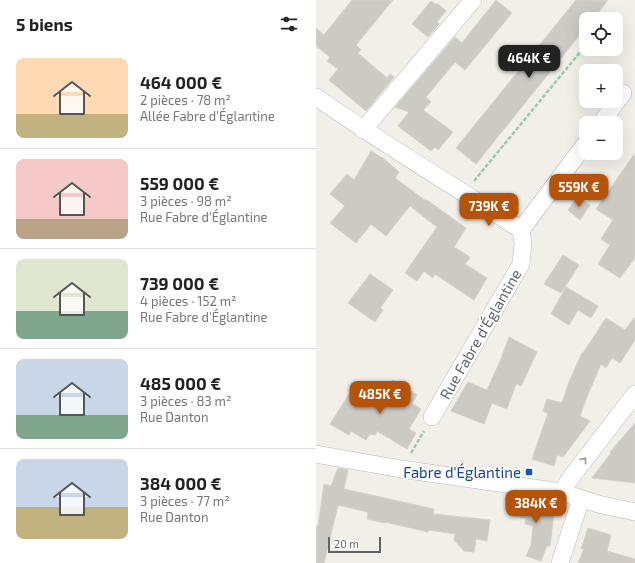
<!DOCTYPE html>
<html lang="fr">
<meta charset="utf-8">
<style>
:root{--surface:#fff;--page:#f6f6f6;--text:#222;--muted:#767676;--line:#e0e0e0;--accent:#b45309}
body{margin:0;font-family:"Exo 2",sans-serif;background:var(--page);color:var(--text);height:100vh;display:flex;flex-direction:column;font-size:15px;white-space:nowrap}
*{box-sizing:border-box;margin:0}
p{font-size:13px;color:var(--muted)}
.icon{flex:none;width:22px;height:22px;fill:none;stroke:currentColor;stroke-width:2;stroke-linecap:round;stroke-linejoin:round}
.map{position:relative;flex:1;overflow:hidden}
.details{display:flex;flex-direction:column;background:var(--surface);width:316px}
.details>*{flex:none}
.fabs{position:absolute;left:263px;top:12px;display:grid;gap:8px}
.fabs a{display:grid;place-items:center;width:44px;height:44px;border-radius:8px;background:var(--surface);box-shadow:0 4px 16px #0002;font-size:20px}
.scale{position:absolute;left:12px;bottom:10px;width:53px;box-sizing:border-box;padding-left:4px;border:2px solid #5f6368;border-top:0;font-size:11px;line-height:14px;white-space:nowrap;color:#5f6368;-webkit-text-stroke:3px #fff;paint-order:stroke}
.price{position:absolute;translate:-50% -34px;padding:0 9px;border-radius:8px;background:var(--accent);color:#fff;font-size:13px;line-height:26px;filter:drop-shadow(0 1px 2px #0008)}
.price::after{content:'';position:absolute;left:50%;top:24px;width:12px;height:9px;margin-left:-6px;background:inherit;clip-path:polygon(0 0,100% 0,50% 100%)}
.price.active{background:#222;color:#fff}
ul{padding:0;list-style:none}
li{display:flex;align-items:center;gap:12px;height:100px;padding:0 16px}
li+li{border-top:1px solid var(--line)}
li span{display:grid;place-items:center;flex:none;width:112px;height:80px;border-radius:8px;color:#555}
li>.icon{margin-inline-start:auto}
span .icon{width:48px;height:48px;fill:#fffc;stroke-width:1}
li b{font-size:17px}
h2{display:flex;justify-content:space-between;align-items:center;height:48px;padding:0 16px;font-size:17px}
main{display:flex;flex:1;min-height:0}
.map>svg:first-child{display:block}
.building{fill:#cccac5;stroke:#d6d1c6}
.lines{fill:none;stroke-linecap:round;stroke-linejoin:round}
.minor-casing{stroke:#b5b8bc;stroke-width:18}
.path{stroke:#9cc7a9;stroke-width:2.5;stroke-dasharray:4 2;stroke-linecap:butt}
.minor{stroke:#fff;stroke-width:17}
.oneway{stroke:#979a9d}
.transit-dot{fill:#1a4fb4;stroke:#fff;stroke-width:1.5}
.labels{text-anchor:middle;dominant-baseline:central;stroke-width:3;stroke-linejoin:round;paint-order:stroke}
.street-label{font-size:15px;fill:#5f6368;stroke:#fff}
.transit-label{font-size:15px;fill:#164399;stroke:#fff;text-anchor:end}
</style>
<main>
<section class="details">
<h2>5 biens<svg class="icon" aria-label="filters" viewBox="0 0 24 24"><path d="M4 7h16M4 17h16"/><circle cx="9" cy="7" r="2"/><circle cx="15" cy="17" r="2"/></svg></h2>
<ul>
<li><span style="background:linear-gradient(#ffd9b3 70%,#c2b280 0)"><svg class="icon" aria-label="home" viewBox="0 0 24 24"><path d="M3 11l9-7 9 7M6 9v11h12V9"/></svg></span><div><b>464 000 €</b><p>2 pièces · 78 m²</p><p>Allée Fabre d'Églantine</p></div></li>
<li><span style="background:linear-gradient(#f6c9c9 75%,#b9a48a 0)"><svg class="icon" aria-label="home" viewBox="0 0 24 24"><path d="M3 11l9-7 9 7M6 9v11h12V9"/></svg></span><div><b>559 000 €</b><p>3 pièces · 98 m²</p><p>Rue Fabre d'Églantine</p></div></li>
<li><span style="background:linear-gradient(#dfe7d0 65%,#7fa58c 0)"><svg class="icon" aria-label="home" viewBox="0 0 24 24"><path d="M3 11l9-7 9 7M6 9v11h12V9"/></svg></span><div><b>739 000 €</b><p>4 pièces · 152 m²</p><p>Rue Fabre d'Églantine</p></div></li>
<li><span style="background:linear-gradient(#c9d6e8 70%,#7fa58c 0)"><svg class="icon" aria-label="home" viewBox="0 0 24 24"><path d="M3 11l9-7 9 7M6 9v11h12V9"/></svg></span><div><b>485 000 €</b><p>3 pièces · 83 m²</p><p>Rue Danton</p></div></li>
<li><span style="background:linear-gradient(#c9d6e8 60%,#c2b280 0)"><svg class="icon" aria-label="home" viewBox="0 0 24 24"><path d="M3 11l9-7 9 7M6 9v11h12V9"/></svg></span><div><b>384 000 €</b><p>3 pièces · 77 m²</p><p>Rue Danton</p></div></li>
</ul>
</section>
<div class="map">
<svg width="319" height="563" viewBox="0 0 319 563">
<rect width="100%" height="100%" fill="#f1efe8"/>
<g class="building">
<path d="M36,0h41l-37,45 5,5 -3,3 29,25 3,-4 4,3 -28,34 -37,-31 9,-11 -11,-8 3,-4 -14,-11v-18l8,7z"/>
<path d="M180,0l16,13 -47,57 -10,-8 -29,35 5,5 -8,8 30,22 -15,18 -3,-3 -4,4 -33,-25 11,-14 -14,-5 60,-70 7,6z"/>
<path d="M260,0h32l-15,19h-7v8l-110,137 -20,-16z"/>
<path d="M115,1l4,3h3l8,7 -9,11 2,2 -11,13 -16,-13z"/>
<path d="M55,151l11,7v-1l17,15 -4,6 31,23 1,-1 39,28 -12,19 16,10 -5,7 22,14 -13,22 -39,-26 -2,4 -9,-7 -7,10 -12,-8 32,-46 -27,-21 -24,30 -15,-12 -15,19 -26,-20 15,-17 -15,-12 17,-20 7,6z"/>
<path d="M319,153v105l-15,20 -22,-14 12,-19 -9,-6 12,-19 -17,-11z"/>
<path d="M261,197l13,8 -10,15 -12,-10z"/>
<path d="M247,255l16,10 -18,28 -17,-9z"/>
<path d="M54,274l23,16 -13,18 3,2 -8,12 -27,-19z"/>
<path d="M250,287l32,19 -7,12 -13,-8 -9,15 -18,-11z"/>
<path d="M319,317v23l-15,23 -8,-5 -6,10 -5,-4 -13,30 -8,22 10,5 -27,36 -6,-2 -3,11 -22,-7 16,-46 -5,-2 4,-12 15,4 7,-21 13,-29h1l23,-35 19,12z"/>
<path d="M193,337l28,15 -16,34 -5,-2 -9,25 -15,-6 -8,21 -33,-13 17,-29 19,8 14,-31z"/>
<path d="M77,380l24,15 -5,8 9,6 -12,20 7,4 -9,16 -30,-18 -2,4 -5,-1 -4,6 -15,-9 -2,4 -19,-11 23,-36 25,16z"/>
<path d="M319,423v60l-43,-5 19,-25 -1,-1z"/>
<path d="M22,468l10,2 -4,19 90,20 -1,5 57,6 -3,21 -11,-2 -2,13 -10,-1 -10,-11 1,-6 -26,-4 -1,2 -43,-10v1l-18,-4 1,-7 -30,-7 -14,58h-8v-37h2l6,-42 7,2z"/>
<path d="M195,499l44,7 -5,40h-3l-6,15 -15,-5 5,-11 2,-19 -8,-2 1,-6 -17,-3z"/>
<path d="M272,528l23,7 -4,16 28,8v4h-57l6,-14h-3z"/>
</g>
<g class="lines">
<g class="minor-casing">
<g id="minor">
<path d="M0,97c67,47 137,88 205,133l2,13 -2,21 -89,153"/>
<path d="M285,123l22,-30"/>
<path d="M47,130l110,-130"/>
<path d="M205,230l65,-87"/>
<path d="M0,454l85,15 160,23 37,12 37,8"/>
<path d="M245,492l12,-17 62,-81"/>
<path d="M244,563l21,-64"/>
</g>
</g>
<g class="path">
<path d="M292,19l1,-1"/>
<path d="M158,181l112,-136"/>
<path d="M95,453l13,-22"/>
</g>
<use href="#minor" class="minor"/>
</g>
<defs><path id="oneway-chevron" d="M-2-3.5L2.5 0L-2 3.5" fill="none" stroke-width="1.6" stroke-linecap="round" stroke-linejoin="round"/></defs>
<use class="oneway" href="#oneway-chevron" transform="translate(268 460) rotate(-52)"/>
<rect class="transit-dot" x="209" y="468" width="8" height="8" rx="2"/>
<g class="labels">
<g class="street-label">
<text transform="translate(164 334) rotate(-60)">Rue Fabre d'Églantine</text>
</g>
<g class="transit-label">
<text x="205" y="472">Fabre d'Églantine</text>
</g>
</g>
</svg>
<div class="fabs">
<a><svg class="icon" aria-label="locate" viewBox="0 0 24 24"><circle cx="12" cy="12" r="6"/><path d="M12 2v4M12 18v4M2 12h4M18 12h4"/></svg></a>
<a>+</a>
<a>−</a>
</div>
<div class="scale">20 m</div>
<b class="price active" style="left:213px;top:79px">464K €</b>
<b class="price" style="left:263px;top:208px">559K €</b>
<b class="price" style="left:173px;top:227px">739K €</b>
<b class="price" style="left:64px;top:415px">485K €</b>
<b class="price" style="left:220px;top:524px">384K €</b>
</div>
</main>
